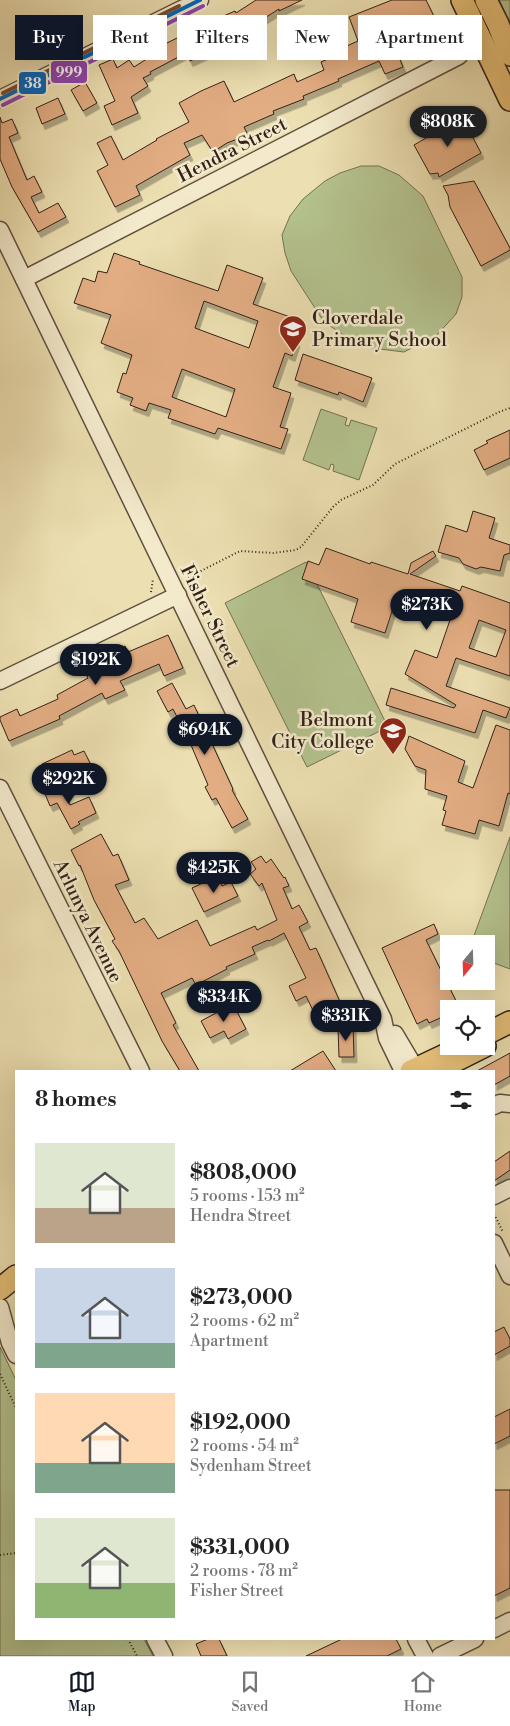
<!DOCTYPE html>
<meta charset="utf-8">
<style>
:root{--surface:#fff;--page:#f2f2f2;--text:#222;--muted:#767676;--line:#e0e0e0;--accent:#111827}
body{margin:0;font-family:"Libre Bodoni",serif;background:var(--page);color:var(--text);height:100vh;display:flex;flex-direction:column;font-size:19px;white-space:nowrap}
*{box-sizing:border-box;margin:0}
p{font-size:16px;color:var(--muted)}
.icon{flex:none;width:28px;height:28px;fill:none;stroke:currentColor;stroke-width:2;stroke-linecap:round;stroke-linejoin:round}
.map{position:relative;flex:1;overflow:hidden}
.drawer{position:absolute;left:15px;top:1070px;width:480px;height:570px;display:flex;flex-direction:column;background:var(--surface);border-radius:0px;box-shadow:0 5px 20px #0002}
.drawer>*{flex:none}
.top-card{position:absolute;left:15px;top:15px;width:480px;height:45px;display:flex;gap:10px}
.needle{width:32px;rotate:199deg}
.buttons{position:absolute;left:440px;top:935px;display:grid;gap:10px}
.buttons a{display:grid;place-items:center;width:55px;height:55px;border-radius:0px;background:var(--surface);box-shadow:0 5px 20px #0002;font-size:25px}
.price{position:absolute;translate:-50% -42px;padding:0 11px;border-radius:18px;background:var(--accent);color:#fff;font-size:16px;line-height:32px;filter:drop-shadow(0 1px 2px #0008)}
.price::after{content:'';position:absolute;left:50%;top:30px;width:15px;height:11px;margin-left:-8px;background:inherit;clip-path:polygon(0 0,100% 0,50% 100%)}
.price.active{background:#222;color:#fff}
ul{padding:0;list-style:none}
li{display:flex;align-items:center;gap:15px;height:125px;padding:0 20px}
li span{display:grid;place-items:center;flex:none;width:140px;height:100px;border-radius:0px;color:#555}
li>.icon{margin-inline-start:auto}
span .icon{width:60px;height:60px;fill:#fffc;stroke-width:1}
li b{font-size:21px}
h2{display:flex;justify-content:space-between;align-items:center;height:60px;padding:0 20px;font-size:21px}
.tag{padding:0 18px;border-radius:0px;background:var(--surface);box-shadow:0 5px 20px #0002;font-size:18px;line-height:45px}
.tag.active{background:var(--accent);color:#fff}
.dock{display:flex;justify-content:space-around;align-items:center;height:70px;border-top:1px solid var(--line);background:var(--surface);font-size:14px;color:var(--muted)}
.dock a{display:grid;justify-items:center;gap:2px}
.dock .active{color:var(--accent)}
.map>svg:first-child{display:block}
.green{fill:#b4c28e;stroke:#737254}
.building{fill:#e3ad83;stroke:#322219;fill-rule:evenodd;filter:url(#shadow)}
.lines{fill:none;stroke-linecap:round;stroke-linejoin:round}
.minor-casing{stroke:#60513f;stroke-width:19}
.major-casing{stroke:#322219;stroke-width:24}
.path{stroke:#322219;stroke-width:2;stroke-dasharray:1 2.5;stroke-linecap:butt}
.minor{stroke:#f3eacc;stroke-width:16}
.major{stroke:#e6c078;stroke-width:21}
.bus-1-casing{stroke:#f3eacc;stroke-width:8}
.bus-2-casing{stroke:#f3eacc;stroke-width:8}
.bus-3-casing{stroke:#f3eacc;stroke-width:8}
.bus-1{stroke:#0065bd;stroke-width:4}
.bus-2{stroke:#8e44ad;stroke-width:4}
.bus-3{stroke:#7a4b2a;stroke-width:4}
.labels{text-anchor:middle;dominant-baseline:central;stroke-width:5;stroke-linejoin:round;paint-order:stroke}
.street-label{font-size:19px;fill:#322219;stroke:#f3eacc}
.poi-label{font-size:19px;fill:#322219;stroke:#f3eacc;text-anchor:start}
.line-badge{stroke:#f3eacc;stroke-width:2}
.badge-label{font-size:14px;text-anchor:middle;font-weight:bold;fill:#fff}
</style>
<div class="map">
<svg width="510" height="1656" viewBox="0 0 510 1656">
<defs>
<filter id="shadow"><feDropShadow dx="3" dy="5.5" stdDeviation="0" flood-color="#0004"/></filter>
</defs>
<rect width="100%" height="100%" fill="#ecdfb1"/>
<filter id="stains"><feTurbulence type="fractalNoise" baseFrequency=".004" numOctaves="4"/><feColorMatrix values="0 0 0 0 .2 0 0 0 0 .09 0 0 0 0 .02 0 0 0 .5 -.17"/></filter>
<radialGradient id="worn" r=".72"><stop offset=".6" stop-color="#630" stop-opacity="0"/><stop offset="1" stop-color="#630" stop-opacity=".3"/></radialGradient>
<g class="green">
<path d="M499,0h11v22z"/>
<path d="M361,166h18l20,9 24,21 39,81v20l-6,17 -19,21 -33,17 -32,-4 -27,-12 -21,-14 -33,-51 -6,-18 -3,-18 8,-19 13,-17 22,-18 15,-8z"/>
<path d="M321,409l26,9 -2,7 4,1 2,-6 26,8 -18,52 -26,-9 1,-6 -3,-1 -2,6 -26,-10z"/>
<path d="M306,562l82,165 -81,40 -82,-164z"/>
<path d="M510,837v132l-24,-9v-16h-15z"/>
<path d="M0,1347l16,33v259h128l9,17h-153z"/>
</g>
<g class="building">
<path d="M256,0h46l-23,11v-2l-35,22 2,4 -56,26 -4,-8 -36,19 1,2 -8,4 5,8 -17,11 7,16 -26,12 -8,-19 11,-5 -16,-36 14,-6 4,9 12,-8 5,7 19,-12 -2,-4 54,-27 30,-13 1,2z"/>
<path d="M392,0h34l16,33 -20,8 -10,-22 -24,12 15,36 -18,7 -6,-13 -41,18 1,2 -36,15 1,3 -31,12 1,3 -30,13 4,8 -21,8 -14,9 -11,-17 -18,8 6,12 -54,31 4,9 -25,12 -18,-36 11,-6 -11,-22 14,-7 12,24 34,-20 -1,-1 33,-17 -10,-19 22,-12 23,-10 10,21 60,-28 3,8 27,-12 -3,-8 12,-5 -2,-4 27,-12 -9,-24z"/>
<path d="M85,82l12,21 -14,8 -12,-21z"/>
<path d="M58,98l7,16 -23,10 -6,-16z"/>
<path d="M0,117l2,6 10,-4 6,14 -9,4 18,43 7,-4 8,16 -11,5 8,16 19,-10 8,14 -28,15 -26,-45 -12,-28z"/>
<path d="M462,117l19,36 -42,24 -1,-4 -8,1 -16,-29z"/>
<path d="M474,181l36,67v2l-29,16 -31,-59 -2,-12 -5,-9z"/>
<path d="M114,253l26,9 -1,2 79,27 9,-26 36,13 -10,26 43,15 -6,19 7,3 -5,15 -7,-3 -12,34 18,6 -11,34 8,2 -7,20 -63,-21 -3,6 -47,-16 3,-8 -22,-7 -3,8 -16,-6 3,-7 -16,-6 6,-19 3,1 6,-19 -31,-12 10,-28 -37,-12 9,-25 12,4 3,-11 9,2zM204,301l54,20 -9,27 -54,-20zM182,369l53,20 -9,28 -54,-20z"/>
<path d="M303,354l69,24 -9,24 -24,-10 -1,3 -43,-15z"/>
<path d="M510,430v28l-26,12 -10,-20 14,-7 -2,-2z"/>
<path d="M473,511l22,7 -6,20 21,7v8l-6,2 -4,16 -19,-4 -5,2 -13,-5 -4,-6 -21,-6 8,-27 21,7z"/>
<path d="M326,548l44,16 1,-2 37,12 3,-11 22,-12 3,5 -26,18 50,17 2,-5 48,17v73l-54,-18 -10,28 64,22 -4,10 -23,-8 -8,23 -89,-28 5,-17 63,20 2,-3 -51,-31 10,-24 22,8 14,-41 -55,-18 -11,34 -34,-11 7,-23 -56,-20 6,-18 11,4zM479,620l27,10 -10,27 -27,-9z"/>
<path d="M168,635l15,33 -19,8 -5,-12 -39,17 5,9 -20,9 -3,-6 -43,23 1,3 -51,22 -9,-21v-3l17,-8 3,7 38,-17 -1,-4 31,-17 -1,-2 34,-15 -5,-11 9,-4 3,6z"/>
<path d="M172,683l14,26 8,-4 39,84 -1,1 16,29 -16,9 -16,-30 -4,2 -7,-13 3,-2 -17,-40 -18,-36 -5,3 -11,-21z"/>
<path d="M496,725l14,5v64l-2,-1 -9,33 -20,-6 -4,14 -33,-9 4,-14 -3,-1 4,-14 -22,-7 1,-19 -11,-4 -10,-17 4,-13 56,25 -7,21 15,6z"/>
<path d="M72,750l2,5 10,-4 6,12 -40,18 -8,-17z"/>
<path d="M60,782l10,23 19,-8 7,16 -18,9 2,2 -9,5 -14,-26 -7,3 -7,-17z"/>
<path d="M101,834l12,22 5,-2 11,26 -14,5 20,38 9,-5 14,21 39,-19 13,26 45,-20 2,4 20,-10 -15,-37 -3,3 -9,-12 6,-5 -5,-7 10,-6 5,7 5,-4 13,19 1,-1 4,9 -6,2 9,21 7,-4 9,17 -9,5 11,23 6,-2 29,65 -25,12 -14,-29 -10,5 -7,-15 17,-8 -22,-45 -15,8 -1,-1 -16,7 3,7 -29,13 1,2 -31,16 -4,-7 -31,15 15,30 -3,2 26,46h-19l-18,-30 -43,-90 -7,-10 3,-2 -21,-39 -14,-35 -1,1 -8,-16z"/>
<path d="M218,876l4,10 9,-4 7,14 -34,16 -12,-24z"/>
<path d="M434,924l4,10 -12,6 34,69h-11v5l-20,9 -2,-4 -10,5 -35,-76z"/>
<path d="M233,1004l13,25 -18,10 -4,-8 -14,7 -9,-17z"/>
<path d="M353,1026l1,31h-15l-1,-30z"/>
<path d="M323,1051l13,20h-46z"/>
<path d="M510,1053v23l-16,9v-14h-17z"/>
<path d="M510,1151v19l-16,11v-19z"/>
<path d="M504,1327l6,12v7l-16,9v-23z"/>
<path d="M510,1409v27l-16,8v-27z"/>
<path d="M494,1490h16v98l-16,8z"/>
<path d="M208,1639h11l8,17h-26l-5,-12z"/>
<path d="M342,1639h54l5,10 -14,7h-81z"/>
</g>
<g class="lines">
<g class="minor-casing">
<g id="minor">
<path d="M0,99l200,-99"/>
<path d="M0,230l383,789 4,19 16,33"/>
<path d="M24,279l435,-223"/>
<path d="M0,681l178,-86"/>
<path d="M0,788l141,283"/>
<path d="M395,1034l22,37"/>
<path d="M494,1106l6,-3 10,1"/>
<path d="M494,1196l16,-8"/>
<path d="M494,1243l16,33"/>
<path d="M0,1307l10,36 6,12"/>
<path d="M494,1629l16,-8"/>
<path d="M155,1639l9,17"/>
<path d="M416,1639l9,17"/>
<path d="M440,1656l35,-17"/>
</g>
</g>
<g class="major-casing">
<g id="major">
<path d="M462,0l48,100"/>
<path d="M486,0l12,24 12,31"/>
<path d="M486,1034l24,-12"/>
<path d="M411,1071l36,-17"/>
<path d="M435,1071l50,-25"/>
<path d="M0,1289l16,-13"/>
</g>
</g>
<g class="path">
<path d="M185,579l55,-28 33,2 23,-3 5,-3 32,-40 8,-7 32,-15 22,-21 104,-52 11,-4"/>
<path d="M151,592l2,-13"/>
<path d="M494,1214l9,18"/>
<path d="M0,1374l16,34"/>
<path d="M0,1555l16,-2"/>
<path d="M128,1639l9,17"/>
</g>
<use href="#minor" class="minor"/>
<use href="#major" class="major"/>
<g class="bus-1-casing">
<path id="bus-1" d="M0,99l200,-99"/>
</g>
<g class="bus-2-casing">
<path id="bus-2" d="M3,105l200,-99"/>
</g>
<g class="bus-3-casing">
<path id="bus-3" d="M3,93l176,-87"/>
</g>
<use href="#bus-1" class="bus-1"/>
<use href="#bus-2" class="bus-2"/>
<use href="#bus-3" class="bus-3"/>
</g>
<defs>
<g id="school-pin" transform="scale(1.4375)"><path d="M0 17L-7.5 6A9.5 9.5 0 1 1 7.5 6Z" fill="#8f2418" stroke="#f3eacc"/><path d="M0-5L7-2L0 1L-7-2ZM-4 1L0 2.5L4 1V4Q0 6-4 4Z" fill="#fff"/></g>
</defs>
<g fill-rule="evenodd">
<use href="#school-pin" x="293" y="329"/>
<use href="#school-pin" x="393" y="731"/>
</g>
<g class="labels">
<g class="street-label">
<text transform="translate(232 150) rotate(-27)">Hendra Street</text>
<text transform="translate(210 616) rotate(64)">Fisher Street</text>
<text transform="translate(88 921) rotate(64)">Arlunya Avenue</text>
</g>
<g class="poi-label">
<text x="312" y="318">Cloverdale<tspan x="312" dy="22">Primary School</tspan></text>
<text x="374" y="720" text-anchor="end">Belmont<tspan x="374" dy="22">City College</tspan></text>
</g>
</g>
<g class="line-badge">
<rect x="50" y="60" width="38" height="24" rx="5" fill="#8e44ad"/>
<rect x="18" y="71" width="29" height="24" rx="5" fill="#0065bd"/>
</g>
<g class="badge-label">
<text x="69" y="77">999</text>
<text x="33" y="88">38</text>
</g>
<rect width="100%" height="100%" filter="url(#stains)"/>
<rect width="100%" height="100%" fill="url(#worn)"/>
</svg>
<div class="buttons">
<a><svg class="needle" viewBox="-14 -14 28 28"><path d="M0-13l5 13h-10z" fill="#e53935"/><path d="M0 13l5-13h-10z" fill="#767676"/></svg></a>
<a><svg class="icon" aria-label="locate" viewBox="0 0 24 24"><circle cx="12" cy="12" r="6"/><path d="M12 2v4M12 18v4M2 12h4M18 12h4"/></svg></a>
</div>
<b class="price active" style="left:448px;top:148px">$808K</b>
<b class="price" style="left:427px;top:631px">$273K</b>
<b class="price" style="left:96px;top:686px">$192K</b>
<b class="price" style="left:205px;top:756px">$694K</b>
<b class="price" style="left:69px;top:805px">$292K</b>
<b class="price" style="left:214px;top:894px">$425K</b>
<b class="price" style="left:224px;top:1023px">$334K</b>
<b class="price" style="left:346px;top:1042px">$331K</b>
<div class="top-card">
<a class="tag active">Buy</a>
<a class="tag">Rent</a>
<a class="tag">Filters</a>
<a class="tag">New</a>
<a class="tag">Apartment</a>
</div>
<section class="drawer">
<h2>8 homes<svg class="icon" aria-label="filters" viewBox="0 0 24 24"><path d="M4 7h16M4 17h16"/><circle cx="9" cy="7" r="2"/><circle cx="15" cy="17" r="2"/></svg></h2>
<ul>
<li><span style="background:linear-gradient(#dfe7d0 65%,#b9a48a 0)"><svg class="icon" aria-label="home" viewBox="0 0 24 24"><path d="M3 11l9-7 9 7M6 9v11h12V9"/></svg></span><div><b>$808,000</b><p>5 rooms · 153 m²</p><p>Hendra Street</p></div></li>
<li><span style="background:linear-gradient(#c9d6e8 75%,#7fa58c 0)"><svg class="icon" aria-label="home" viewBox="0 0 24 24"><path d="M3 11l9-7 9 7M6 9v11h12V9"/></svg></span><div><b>$273,000</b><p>2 rooms · 62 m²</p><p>Apartment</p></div></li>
<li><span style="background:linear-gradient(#ffd9b3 70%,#7fa58c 0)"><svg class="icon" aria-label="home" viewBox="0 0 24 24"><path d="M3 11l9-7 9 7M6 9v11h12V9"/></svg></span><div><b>$192,000</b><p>2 rooms · 54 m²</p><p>Sydenham Street</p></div></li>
<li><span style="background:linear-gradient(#dfe7d0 65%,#8fb573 0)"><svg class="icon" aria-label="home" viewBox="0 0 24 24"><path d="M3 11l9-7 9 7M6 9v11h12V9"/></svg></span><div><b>$331,000</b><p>2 rooms · 78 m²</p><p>Fisher Street</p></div></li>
</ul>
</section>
</div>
<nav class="dock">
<a class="active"><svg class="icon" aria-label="map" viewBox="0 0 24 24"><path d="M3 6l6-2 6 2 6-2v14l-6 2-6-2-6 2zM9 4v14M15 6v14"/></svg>Map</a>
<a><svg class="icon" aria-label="saved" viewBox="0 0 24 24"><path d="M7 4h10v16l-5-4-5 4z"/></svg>Saved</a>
<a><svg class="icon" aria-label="home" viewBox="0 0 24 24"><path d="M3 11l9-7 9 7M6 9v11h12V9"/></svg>Home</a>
</nav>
